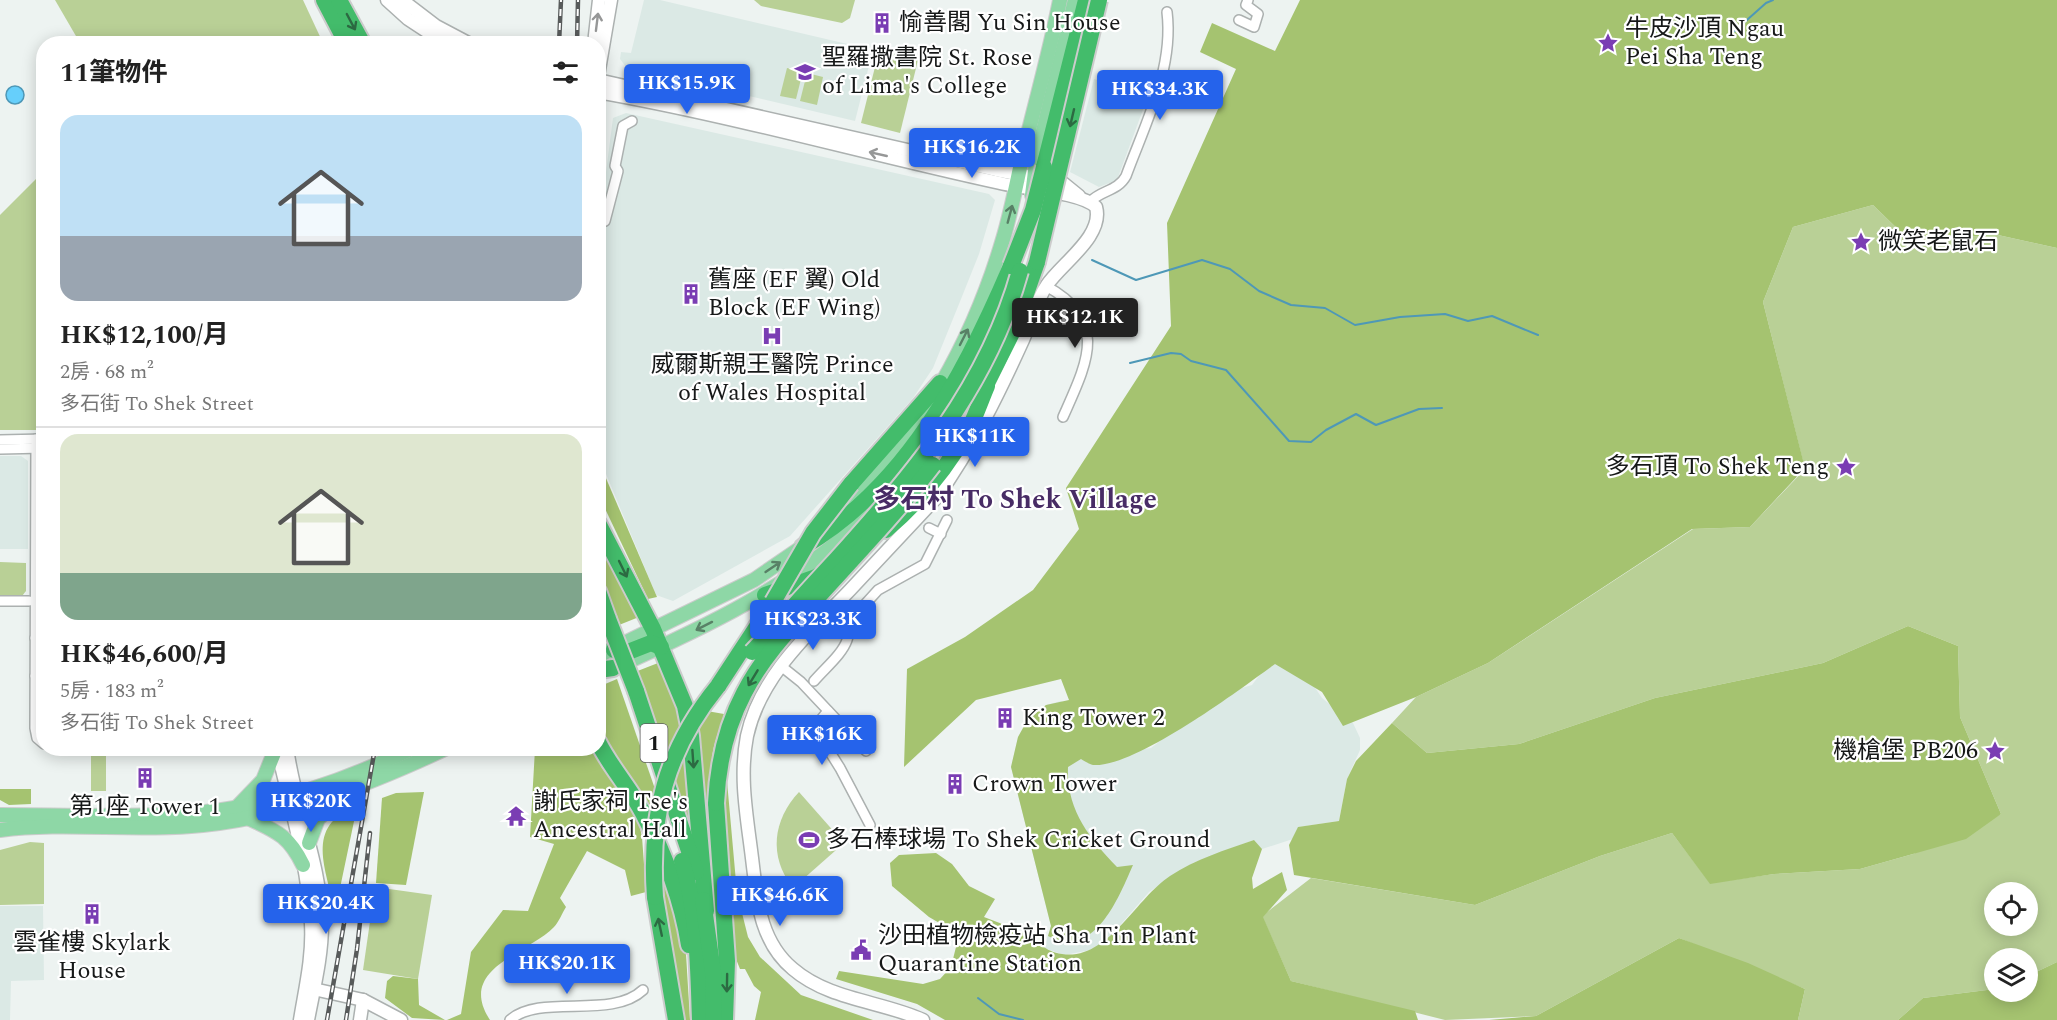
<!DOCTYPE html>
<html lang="zh-TW">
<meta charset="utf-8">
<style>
:root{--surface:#fff;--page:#f2f2f2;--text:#222;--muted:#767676;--line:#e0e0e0;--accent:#2563eb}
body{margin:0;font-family:Spectral,"Noto Sans TC",serif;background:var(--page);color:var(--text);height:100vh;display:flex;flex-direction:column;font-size:22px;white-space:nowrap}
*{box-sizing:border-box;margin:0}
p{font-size:20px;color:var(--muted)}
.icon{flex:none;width:33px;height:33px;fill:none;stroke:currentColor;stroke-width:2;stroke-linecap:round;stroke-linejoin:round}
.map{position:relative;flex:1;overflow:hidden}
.side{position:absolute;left:36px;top:36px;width:570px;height:720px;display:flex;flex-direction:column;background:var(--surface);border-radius:24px;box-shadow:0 3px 15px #0003}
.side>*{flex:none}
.tools{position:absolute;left:1984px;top:882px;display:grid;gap:12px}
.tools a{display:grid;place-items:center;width:54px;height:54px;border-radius:50%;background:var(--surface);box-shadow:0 3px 15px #0003;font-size:30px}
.price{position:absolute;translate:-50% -51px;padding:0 14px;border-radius:6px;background:var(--accent);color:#fff;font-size:20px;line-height:39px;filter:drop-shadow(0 2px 3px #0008)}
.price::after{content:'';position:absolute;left:50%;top:36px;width:18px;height:14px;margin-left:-9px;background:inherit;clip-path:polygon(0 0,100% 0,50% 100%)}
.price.selected{background:#222;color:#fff}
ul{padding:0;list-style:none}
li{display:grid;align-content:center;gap:12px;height:318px;padding:0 24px}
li+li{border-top:2px solid var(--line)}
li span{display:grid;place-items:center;height:186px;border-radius:18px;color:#555}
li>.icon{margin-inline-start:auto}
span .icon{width:108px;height:108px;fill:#fffc;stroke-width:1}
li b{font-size:26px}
h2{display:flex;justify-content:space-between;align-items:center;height:72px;padding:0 24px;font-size:26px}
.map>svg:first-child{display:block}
.built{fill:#dbe9e5}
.green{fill:#b9d096;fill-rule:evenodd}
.forest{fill:#a5c370}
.water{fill:#66cffb;stroke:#4e98b7;stroke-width:1.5}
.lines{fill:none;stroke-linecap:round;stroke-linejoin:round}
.stream{stroke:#4e98b7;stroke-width:2}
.street-casing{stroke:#acb1b0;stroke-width:12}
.secondary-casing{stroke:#acb1b0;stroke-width:15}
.primary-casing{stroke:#ccc;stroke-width:16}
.highway-casing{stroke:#ccc;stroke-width:20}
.street{stroke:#fff;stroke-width:9}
.secondary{stroke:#fff;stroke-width:12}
.primary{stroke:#8ed7a6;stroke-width:14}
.highway{stroke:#43bc6b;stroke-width:16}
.rail-casing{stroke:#585b5b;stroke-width:4.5}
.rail{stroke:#fff;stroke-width:2;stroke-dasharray:7;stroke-linecap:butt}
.highway-bridge-casing{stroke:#ccc;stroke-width:20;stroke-linecap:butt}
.highway-bridge{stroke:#43bc6b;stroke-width:16}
.oneway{stroke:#2c6a42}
.oneway2{stroke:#969797}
.oneway3{stroke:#588166}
.labels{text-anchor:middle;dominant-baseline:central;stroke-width:4.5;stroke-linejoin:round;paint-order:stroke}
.shield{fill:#fff;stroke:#5c5d5d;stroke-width:1.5}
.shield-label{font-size:22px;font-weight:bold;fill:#161818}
.poi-label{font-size:24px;fill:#161818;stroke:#fff;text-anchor:start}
.quarter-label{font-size:27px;font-weight:bold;fill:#482c65;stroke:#fff}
</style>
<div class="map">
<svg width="2057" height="1020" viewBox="0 0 2057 1020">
<rect width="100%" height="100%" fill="#edf3f1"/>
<g class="built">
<path d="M644,0h16l213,50 -18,71 -229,-54 -6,-8 1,-7 10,1z"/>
<path d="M1094,79l54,17 -31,84 -18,7 -29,-15z"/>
<path d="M626,113l363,81 6,6 -16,54 -20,50 -26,64 -20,30 -123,138 -117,65 -17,-6 -57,-138 -1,-260 8,-25 7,-54z"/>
<path d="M0,456h21l7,5v88h-28z"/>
<path d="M1297,661l25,37 31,25 7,15v12l-13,29 -8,42 -40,6 -6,12 -31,10 -8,-9 -61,23 -44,29 -41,47 -17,11 -27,5 -20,-7 7,-22 -40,-159 7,-30 10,-18 18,-14 15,-4 82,48 8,-1 14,-11 9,-12 25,-7 12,-21 41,-12 15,-20z"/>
<path d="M0,906h43l1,74 -33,1 -1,39h-10z"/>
</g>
<g class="green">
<path d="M55,0h248l20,43h-243z"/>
<path d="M754,0h101l-5,18 -8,5 -81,-17z"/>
<path d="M879,51l39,9 -18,73 -39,-10z"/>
<path d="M787,68l16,3 -7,28 -16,-3z"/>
<path d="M807,73l16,4 -6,28 -17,-4z"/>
<path d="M43,172v258h-43v-215z"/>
<path d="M1873,205l36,35 89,-5 59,13v714l-29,14v-18h-33v31l-72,9 -25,22h-100l7,-31 -126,-51 -143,78 -91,4 -154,-39 -29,-65 49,-38 164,27 125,-49 72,-23 38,50 64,-9 86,-5 53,-15 88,-40 -41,-97 -2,-71 -50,-20 -85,37 -168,35 -136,46 -92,9 -35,-30 24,-26 72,-34 205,-134 57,-2 55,-58 -42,-167 30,-75zM1995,892h33v34h-33z"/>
<path d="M0,562l26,1v28l-4,5 -22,-1z"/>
<rect x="91" y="756" width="15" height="35"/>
<path d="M799,792l45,51 -51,45c-25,-32 -20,-68 6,-96z"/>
<path d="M30,842l14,1v61l-44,1v-55z"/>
<path d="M375,887l57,8 -14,84 -55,-9z"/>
</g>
<g class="forest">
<path d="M1300,0h757v248l-59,-13 -89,5 -36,-35 -80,22 -30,75 42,166 -55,59 -58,2 -204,134 -72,34 -73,29 -21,-34 -47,-28c-36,26 -140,104 -182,101 -4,-1 -9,-4 -12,-6l-13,8c-2,42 21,71 49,100l16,-2c-14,32 -39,96 -85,71l3,-10 -40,-159 7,-30 10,-18 18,-14 23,-5 -8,-21 -85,21 -72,67 3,-98 58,-32 68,-47 46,-61 -13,-41 105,-162 -4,-103 69,-154 -36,-17 12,-29 63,28z"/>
<path d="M599,462l58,135 -9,2 -49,-103z"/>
<path d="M599,536l40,81 -20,8 -20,-55z"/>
<path d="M1908,626l50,20 2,71 41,97 -35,25 -106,30 -86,5 -64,10 -38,-51 -72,23 -125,49 -181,-30 -5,-30 9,-18 41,-6 8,-42 9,-18 36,-38 35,30 92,-9 136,-46 168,-35z"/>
<path d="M658,663l26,53 -19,40 -30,-84z"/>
<path d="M617,679l38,110 -4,20 -39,-48 -13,-28 -1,-46z"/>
<path d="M707,711l17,3c-4,15 -11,30 -12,45 -7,53 -1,106 5,158l-13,-73 -9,-114z"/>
<path d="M684,746l13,101 -26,-66z"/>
<path d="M535,749h58l9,19 35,46 5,23 4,55 -15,4 -6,-26 -38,-19 -27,47 6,9c-4,6 -7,15 -12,20 -26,27 -98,41 -64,93h-43l14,-6 10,-62 32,-42 25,1 26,-67 -24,-7z"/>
<path d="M726,770l11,123 11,44 12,20 41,38 72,25h-118l6,-28 -7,-6 -9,-17h-5l-4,-10 -15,-156z"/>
<path d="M0,789h31v15l-22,1 -9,-5z"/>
<path d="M424,792l-18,93 -30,-2 6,-85 14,-5z"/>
<path d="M357,807l-22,105c-8,-42 -32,-87 22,-105z"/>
<path d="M1254,840l8,9 -10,29 1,11 29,-17 5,18 -24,27 28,64 124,30 3,9h-473l-28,-16 -81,-25 3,-8 84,13 17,-5 11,-12 5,-20 -8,-19 -19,-11 -37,-31 -2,-23 9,-8 37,-2 16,11 17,22 26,13 -11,18c13,5 26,10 39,16 14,7 22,19 39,21 46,7 73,-55 108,-78 26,-17 55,-26 84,-36z"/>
<path d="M663,881l23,73 4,66h-10l-15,-98z"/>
<path d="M1679,938l69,25 57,26 -7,31h-309l47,-4z"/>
<path d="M2057,962v58h-159l25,-22 72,-9 33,3v-16z"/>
<path d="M393,976l25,3 1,26 26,15 -33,-2 -27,-20 2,-17z"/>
</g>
<circle class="water" cx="15" cy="95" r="9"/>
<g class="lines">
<g class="stream">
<path d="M1729,36l37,-33 7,-3"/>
<path d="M1092,260l44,20 66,-20 28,9 29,22 32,14 34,3 30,17 45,-8 45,-3 23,7 24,-5 46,19"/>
<path d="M1130,363l41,-10 10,1 10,7 35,9 63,71 22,1 15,-12 30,-16 20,11 43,-16 23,-1"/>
<path d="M978,998l21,16 24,6"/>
</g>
<g class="street-casing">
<g id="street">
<path d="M1239,20l15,7 4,-13 -12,-9 2,-5"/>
<path d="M1091,201c11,-11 27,-10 35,-25 19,-52 48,-107 41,-164"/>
<path d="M605,221l13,-50 -3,-5 8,-40 9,-5"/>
<path d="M1046,286c64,35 41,77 17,131"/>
<path d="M36,439l-1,289 2,10 7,6"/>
<path d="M0,440l44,-1"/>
<path d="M0,449l44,-1"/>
<path d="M929,528l12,6"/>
<path d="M0,601h29"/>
<path d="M848,623l30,-33 47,-26 22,-44"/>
<path d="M35,638l9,16"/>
<path d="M781,666l20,16 65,69"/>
<path d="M35,676l9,-13"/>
<path d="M814,681c22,-25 52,-44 22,-76"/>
<path d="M828,711l-10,12v10l22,35 30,57"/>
<path d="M368,750v-2"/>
<path d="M510,1020c31,-27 101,0 133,-30"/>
</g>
</g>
<g class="secondary-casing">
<g id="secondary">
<path d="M387,0l21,19 38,25"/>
<path d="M402,0l34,26 34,18"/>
<path d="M594,44l5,-44"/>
<path d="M598,76l13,-76"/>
<path d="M598,80l398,90 67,13 16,13"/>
<path d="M598,92c136,24 268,62 402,91 24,6 81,9 96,24 8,29 -34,56 -49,78 -11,16 -16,37 -24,55 -25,55 -51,108 -86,157 -29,31 -58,62 -87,93 -40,42 -90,86 -103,146 -8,41 0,81 5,122 5,40 7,83 41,111 36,31 88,32 130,51"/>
<path d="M277,748c13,58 31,117 34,176 2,32 -6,65 -11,96"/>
<path d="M287,748c8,60 34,116 35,176 0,33 -8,64 -14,96"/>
<path d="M309,988l54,12 38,20"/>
<path d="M360,1020l3,-20"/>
</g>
</g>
<g class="primary-casing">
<g id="primary">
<path d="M1032,195l5,-39 38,-156"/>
<path d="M843,509c77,-71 131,-171 160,-270 9,-30 14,-59 21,-89 12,-50 26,-99 36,-150"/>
<path d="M598,656l156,-76 51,-35"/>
<path d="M616,667c90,-40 178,-82 250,-150"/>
<path d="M238,806l25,-26 13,-32"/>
<path d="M0,815c63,0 128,3 191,-2 76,-5 154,-32 222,-65"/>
<path d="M246,817c29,14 42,17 57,48"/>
<path d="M0,830c63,-8 128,1 191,-4 90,-7 175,-40 256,-78"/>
<path d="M309,843l9,-24 25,-25"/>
</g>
</g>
<g class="highway-casing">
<g id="highway">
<path d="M324,0l23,44"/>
<path d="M339,0l24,44"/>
<path d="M1044,167l42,-167"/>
<path d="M982,393l31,-62 24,-69"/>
<path d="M851,484l89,-101"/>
<path d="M598,523l55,106 32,77 6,30 15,175"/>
<path d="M886,530c34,-29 61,-62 83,-101 7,-14 12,-29 18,-43"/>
<path d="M803,547c104,-61 162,-173 208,-281"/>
<path d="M598,591l10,28"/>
<path d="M765,595l51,-18 9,-6"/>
<path d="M614,650l14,2 23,-9 10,4"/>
<path d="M598,670l15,-2"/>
<path d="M718,686l55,-84"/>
<path d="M636,691l60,181"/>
<path d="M598,742c13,26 32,46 45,71 21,40 39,87 46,132"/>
<path d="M716,803l11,158 -2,59"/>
<path d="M682,861c16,53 16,104 18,159"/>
<path d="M655,897l21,123"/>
<path d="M703,900l11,79 -1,41"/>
</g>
</g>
<use href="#street" class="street"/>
<use href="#secondary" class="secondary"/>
<use href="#primary" class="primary"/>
<use href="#highway" class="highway"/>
<g class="rail-casing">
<g id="rail">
<path d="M559,44l2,-44"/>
<path d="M577,44l1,-44"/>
<path d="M327,1020l48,-272"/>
<path d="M346,1020l11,-71 13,-116"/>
</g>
</g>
<use href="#rail" class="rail"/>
<g class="highway-bridge-casing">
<g id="highway-bridge">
<path d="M1037,262l62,-262"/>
<path d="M1011,266l22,-56 11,-43"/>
<path d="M773,602l40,-69 38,-49"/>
<path d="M608,619l28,72"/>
<path d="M752,652c28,-30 55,-61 83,-91 79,-87 153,-175 185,-290"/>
<path d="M716,803c2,-39 10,-76 28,-110 19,-37 48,-67 75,-97 39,-43 79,-85 114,-131"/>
<path d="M655,897c-6,-82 11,-147 63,-211"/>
</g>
</g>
<use href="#highway-bridge" class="highway-bridge"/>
</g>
<defs><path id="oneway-shaft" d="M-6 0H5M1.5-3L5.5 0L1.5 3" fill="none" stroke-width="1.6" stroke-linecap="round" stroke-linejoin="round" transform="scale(1.5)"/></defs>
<g class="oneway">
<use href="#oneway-shaft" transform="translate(351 22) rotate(62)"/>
<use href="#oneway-shaft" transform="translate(1072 118) rotate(103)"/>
<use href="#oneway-shaft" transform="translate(623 569) rotate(64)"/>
<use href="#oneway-shaft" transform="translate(753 678) rotate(121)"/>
<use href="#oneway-shaft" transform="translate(693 759) rotate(86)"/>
<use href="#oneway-shaft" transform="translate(660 927) rotate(-102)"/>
<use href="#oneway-shaft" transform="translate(727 983) rotate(91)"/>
</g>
<g class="oneway2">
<use href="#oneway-shaft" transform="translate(597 22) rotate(-83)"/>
<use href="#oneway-shaft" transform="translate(878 154) rotate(-167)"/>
</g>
<g class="oneway3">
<use href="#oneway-shaft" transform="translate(1010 214) rotate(-75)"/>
<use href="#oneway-shaft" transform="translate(964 337) rotate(-63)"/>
<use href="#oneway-shaft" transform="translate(773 567) rotate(-34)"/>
<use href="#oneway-shaft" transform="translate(704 626) rotate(153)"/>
</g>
<defs>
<g id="building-bare" transform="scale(1.62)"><path d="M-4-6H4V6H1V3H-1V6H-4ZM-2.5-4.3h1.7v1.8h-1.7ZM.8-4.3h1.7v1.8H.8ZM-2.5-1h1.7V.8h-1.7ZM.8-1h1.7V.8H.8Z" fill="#7a3db3" stroke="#fff" stroke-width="2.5" paint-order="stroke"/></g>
<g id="sight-bare" transform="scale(1.62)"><path d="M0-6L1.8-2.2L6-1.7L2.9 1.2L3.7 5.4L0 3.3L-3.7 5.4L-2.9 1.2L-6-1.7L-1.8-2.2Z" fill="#7a3db3" stroke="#fff" stroke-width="2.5" paint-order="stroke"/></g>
<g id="school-bare" transform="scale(1.62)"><path d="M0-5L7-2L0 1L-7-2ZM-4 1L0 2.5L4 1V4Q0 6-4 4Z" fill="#7a3db3" stroke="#fff" stroke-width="2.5" paint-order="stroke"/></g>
<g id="hospital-bare" transform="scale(1.62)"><path d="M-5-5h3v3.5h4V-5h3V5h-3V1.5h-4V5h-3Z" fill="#7a3db3" stroke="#fff" stroke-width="2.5" paint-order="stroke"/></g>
<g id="temple-bare" transform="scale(1.62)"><path d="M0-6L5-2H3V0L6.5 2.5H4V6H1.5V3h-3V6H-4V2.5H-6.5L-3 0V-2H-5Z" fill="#7a3db3" stroke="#fff" stroke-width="2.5" paint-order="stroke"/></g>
<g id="stadium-bare" transform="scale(1.62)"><path d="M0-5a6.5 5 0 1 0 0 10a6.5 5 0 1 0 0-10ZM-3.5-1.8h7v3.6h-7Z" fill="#7a3db3" stroke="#fff" stroke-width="2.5" paint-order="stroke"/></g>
<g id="civic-bare" transform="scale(1.62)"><path d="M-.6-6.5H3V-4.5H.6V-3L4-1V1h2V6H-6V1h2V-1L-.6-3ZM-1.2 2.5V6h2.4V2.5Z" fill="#7a3db3" stroke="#fff" stroke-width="2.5" paint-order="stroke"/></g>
</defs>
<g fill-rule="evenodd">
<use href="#building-bare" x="882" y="23"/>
<use href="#sight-bare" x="1608" y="43"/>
<use href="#school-bare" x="805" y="72"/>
<use href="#sight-bare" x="1861" y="242"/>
<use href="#building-bare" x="691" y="294"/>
<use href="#hospital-bare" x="772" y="336"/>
<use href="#sight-bare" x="1846" y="467"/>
<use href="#building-bare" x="1005" y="718"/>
<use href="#sight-bare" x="1995" y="751"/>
<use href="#building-bare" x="145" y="778"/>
<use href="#building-bare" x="955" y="784"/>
<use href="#temple-bare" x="516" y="816"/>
<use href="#stadium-bare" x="809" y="840"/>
<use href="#building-bare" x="92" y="914"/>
<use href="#civic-bare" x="861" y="950"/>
</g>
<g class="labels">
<rect class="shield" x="640.5" y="724" width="27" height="38" rx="4.5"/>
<g class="shield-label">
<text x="654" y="743">1</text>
</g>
<g class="poi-label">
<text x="899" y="23">愉善閣 Yu Sin House</text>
<text x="1625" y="29">牛皮沙頂 Ngau<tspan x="1625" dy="28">Pei Sha Teng</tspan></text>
<text x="822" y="58">聖羅撒書院 St. Rose<tspan x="822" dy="28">of Lima's College</tspan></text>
<text x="1878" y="242">微笑老鼠石</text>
<text x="708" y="280">舊座 (EF 翼) Old<tspan x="708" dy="28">Block (EF Wing)</tspan></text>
<text x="772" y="365" text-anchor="middle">威爾斯親王醫院 Prince<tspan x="772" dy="28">of Wales Hospital</tspan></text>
<text x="1829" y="467" text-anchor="end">多石頂 To Shek Teng</text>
<text x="1022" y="718">King Tower 2</text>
<text x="1978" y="751" text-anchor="end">機槍堡 PB206</text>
<text x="972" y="784">Crown Tower</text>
<text x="533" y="802">謝氏家祠 Tse's<tspan x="533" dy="28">Ancestral Hall</tspan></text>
<text x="145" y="807" text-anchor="middle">第1座 Tower 1</text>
<text x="826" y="840">多石棒球場 To Shek Cricket Ground</text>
<text x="878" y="936">沙田植物檢疫站 Sha Tin Plant<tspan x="878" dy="28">Quarantine Station</tspan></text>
<text x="92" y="943" text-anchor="middle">雲雀樓 Skylark<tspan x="92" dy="28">House</tspan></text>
</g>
<g class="quarter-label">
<text x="1015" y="500">多石村 To Shek Village</text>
</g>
</g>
</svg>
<div class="tools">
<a><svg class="icon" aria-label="locate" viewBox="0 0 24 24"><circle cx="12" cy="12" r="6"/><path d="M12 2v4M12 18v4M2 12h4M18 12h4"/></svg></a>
<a><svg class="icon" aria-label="layers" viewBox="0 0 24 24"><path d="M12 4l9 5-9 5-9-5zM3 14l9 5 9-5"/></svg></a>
</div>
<b class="price" style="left:687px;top:115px">HK$15.9K</b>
<b class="price" style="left:1160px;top:121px">HK$34.3K</b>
<b class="price" style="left:972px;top:179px">HK$16.2K</b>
<b class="price selected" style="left:1075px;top:349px">HK$12.1K</b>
<b class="price" style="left:975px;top:468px">HK$11K</b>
<b class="price" style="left:813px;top:651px">HK$23.3K</b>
<b class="price" style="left:822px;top:766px">HK$16K</b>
<b class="price" style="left:311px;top:833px">HK$20K</b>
<b class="price" style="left:780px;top:927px">HK$46.6K</b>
<b class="price" style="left:326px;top:935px">HK$20.4K</b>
<b class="price" style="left:567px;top:995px">HK$20.1K</b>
<section class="side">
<h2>11筆物件<svg class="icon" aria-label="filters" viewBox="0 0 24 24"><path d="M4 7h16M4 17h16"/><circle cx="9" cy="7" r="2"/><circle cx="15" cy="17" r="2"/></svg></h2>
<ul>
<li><span style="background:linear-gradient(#bfe0f5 65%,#9aa5b1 0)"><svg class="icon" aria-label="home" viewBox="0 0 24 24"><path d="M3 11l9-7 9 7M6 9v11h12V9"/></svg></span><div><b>HK$12,100/月</b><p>2房 · 68 m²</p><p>多石街 To Shek Street</p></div></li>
<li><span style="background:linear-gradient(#dfe7d0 75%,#7fa58c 0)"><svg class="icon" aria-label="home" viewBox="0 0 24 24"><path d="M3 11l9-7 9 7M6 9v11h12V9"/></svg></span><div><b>HK$46,600/月</b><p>5房 · 183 m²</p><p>多石街 To Shek Street</p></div></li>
</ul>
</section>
</div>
